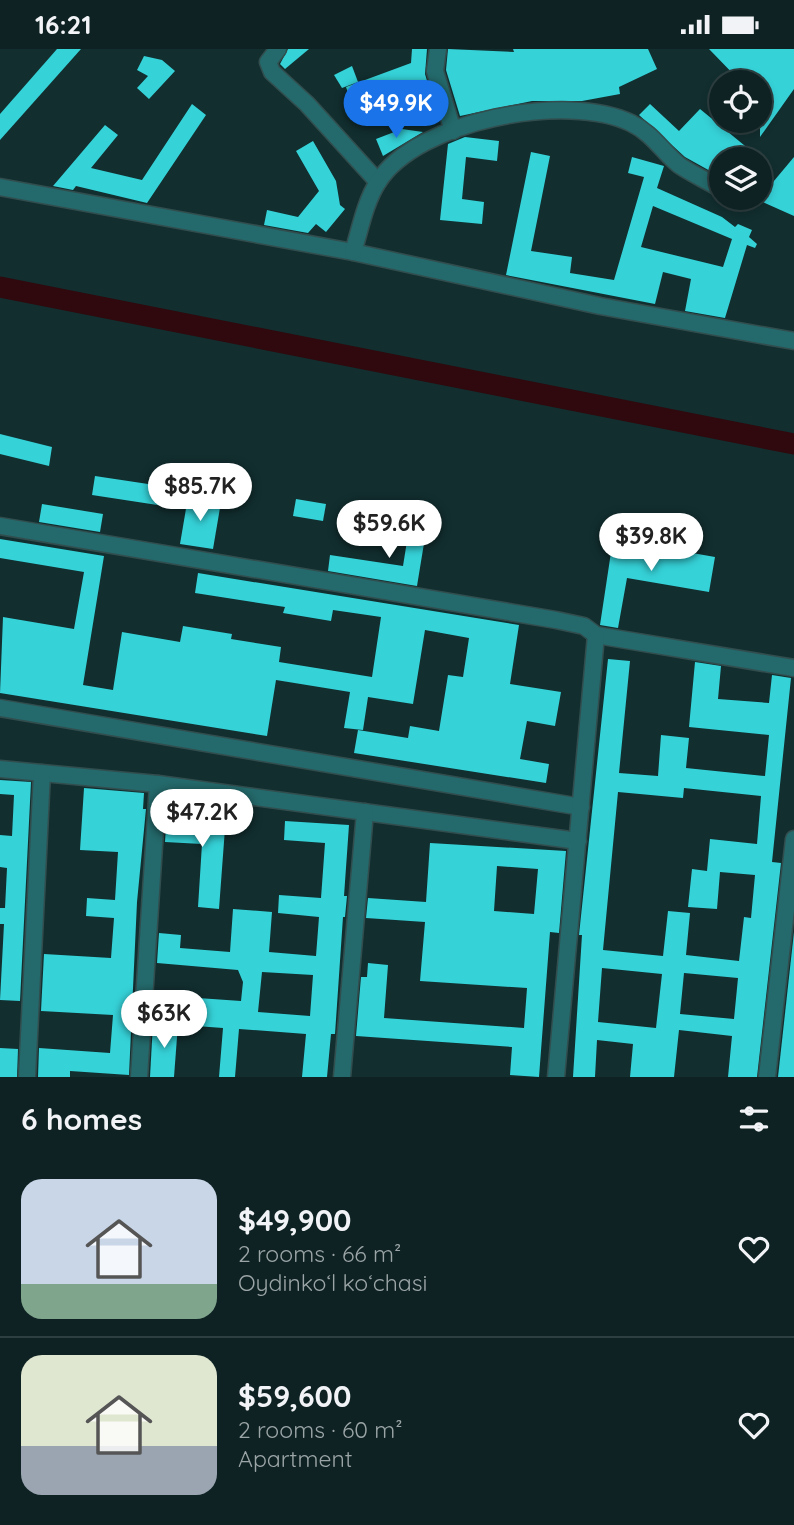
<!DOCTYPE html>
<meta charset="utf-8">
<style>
:root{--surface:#0e2223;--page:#1c2f30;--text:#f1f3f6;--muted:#9ba4a6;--line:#2e3f41;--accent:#1a73e8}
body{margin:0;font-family:Quicksand,sans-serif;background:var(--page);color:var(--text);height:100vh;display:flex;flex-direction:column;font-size:26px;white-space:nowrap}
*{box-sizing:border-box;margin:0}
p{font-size:23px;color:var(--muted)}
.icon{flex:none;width:38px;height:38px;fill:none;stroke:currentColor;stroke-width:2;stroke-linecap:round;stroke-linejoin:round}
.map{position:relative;height:1028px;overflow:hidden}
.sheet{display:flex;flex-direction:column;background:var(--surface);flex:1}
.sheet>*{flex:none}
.fabs{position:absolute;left:709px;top:21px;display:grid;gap:14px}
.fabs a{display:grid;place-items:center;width:63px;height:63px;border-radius:50%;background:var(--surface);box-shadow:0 4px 10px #0003,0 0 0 2px var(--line);font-size:35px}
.price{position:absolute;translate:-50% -60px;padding:0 16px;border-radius:24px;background:#fff;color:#222;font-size:23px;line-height:46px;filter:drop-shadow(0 2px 4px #0008)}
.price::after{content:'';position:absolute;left:50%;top:42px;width:21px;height:16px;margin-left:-10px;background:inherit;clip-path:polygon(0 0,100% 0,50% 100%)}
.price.selected{background:var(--accent);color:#fff}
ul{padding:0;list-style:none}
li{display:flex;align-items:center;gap:21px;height:175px;padding:0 21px}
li+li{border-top:2px solid var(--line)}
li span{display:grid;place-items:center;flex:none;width:196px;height:140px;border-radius:21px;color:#555}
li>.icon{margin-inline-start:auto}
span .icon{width:84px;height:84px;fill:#fffc;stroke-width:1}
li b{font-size:30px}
h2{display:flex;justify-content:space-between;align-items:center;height:84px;padding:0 21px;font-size:30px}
.status{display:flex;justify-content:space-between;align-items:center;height:49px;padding:0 35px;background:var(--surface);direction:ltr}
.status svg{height:19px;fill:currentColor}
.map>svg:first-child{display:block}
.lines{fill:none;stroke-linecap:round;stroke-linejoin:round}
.canal{stroke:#2f090d;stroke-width:21}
.building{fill:#35d2d8;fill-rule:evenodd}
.minor-casing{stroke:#324d4e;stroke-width:19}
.minor{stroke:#24696b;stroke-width:16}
</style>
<div class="status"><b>16:21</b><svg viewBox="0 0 49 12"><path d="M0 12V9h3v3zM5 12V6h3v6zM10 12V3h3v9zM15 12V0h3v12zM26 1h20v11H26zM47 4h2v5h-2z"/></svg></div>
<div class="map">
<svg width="794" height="1028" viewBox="0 0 794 1028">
<rect width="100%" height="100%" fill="#122e2f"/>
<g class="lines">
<path class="canal" d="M0,238l794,157"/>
</g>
<g class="building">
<path d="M57,0h24l-81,91v-26z"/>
<path d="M288,0h21l-24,20 -5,-5z"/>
<path d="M412,0h15l-2,25 13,44 -18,2 -5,-38 -63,23 -6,-18 65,-24z"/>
<path d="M448,0l66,3 -1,-3h135l9,20 -38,18 1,7 -38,7h-50l-72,15 -14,-46z"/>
<path d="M709,0h85v40l-34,48v-55h-19z"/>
<path d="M144,7l18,4 13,11 -26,28 -12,-11 11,-12 -11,-6z"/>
<path d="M352,17l6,16 -16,6 -8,-13z"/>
<path d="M192,55l14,11 -59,88 -71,-17 -3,4 -20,-4 52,-61 13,10 -27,33 51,12z"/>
<path d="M650,55l29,27 21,-22 50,41 -7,9h-22v18l-36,-20 -46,-42z"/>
<path d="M402,80l21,3 -40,24 -7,-17z"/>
<path d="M465,88l34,4 -2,20 -31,-4 -4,42 22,3 -2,22 -42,-4 8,-76z"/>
<path d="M313,92l23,40 4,24 5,4 -19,23 -10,-8 -8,9 -44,-8 3,-15 31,7 21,-26 -23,-40z"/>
<path d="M531,103l19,4 -19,95 41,6 -2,16 44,7 30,-103 -16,-4 4,-16 32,9 -7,22 65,29 13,10 3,-3 14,6 -3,7 8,7 -2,4 -8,-3 -22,73 -40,-7 6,-32 -28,-7 -8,32 -149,-29zM653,157l79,33 -9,28 -82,-20z"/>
<path d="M794,108v59l-36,-16z"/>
<path d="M0,385l52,13 -3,19 -49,-12z"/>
<path d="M95,427l73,11 -4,19 -72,-11z"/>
<path d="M188,448l33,5 -8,47 -33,-5z"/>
<path d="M296,450l30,5 -3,17 -30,-5z"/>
<path d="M42,455l61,10 -3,18 -61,-10z"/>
<path d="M411,467l17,3 -11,67 -89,-15 2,-16 73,11z"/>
<path d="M0,490l104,17 -21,129 30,5 9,-58 58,10 3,-16 49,8 -1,5 50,8 -2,15 93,15 9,-60 -48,-7 -2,11 -48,-8 2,-6 -90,-14 3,-20 321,52 -9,59 51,8 -6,34 -28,-5 -7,38 29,5 -3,19 -192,-30 4,-23 50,8 2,-12 29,5 9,-56 15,2 6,-39 -44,-8 -12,74 -45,-7 -5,33 -19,-2 6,-36 -74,-12 -9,56 -267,-43 3,-76 71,12 10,-57 -84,-14z"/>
<path d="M613,490l102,18 -6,35 -82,-14 -9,50 -18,-3z"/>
<path d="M608,610l22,2 -11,112 39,3 3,-41 28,3 -3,30 79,8 4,-41 -80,-8 6,-65 26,4 -3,33 51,4 3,-28 19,3 -19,184 9,1 -24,214h-29l4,-41 -53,-6 -5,47h-44l3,-33 -36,-4 -2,37h-22l9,-142h-3zM684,739l77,8 -4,48 -47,-5 -3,32 -15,-2 -4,38 29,2 3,-37 35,3 -4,43 -7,-1 -5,44 -53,-6 4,-42 -22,-2 -5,45 -60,-6 15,-158 65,6zM602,919l60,6 -6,54 -58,-6zM684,924l54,5 -4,41 -54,-5z"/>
<path d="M0,731l31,2 -11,219 -20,-1 4,-76h-4v-16h5l2,-40 -7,-1v-32l12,1 2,-41 -14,-1z"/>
<path d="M84,739l60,5 -1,16h3l-9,93 -8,173 -59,-4v6h-32l1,-29 71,5 3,-38 -72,-4 3,-57 67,4 3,-40 -28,-2 1,-18 28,2 3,-48 -38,-2z"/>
<path d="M167,762l59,4 -7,94 -21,-2 4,-63 -37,-2z"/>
<path d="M285,772l64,4 -5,71h3l-2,21h-2l-8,117h-4l-4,43h-25l4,-43 -67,-5 -4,48h-16l4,-49 -27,-2 2,-28 43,3 2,-19 -5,-12 -81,-7 2,-30 22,2 -1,13 50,4 3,-43 39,3 -3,40 47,4 3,-39 -41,-4 1,-18 42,3 4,-55 -41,-3zM262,923l51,3 -3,41 -52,-4z"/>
<path d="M430,794l136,8 -7,82 -9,-1 -11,145 -29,-2 2,-28 -156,-11 5,-59h6l1,-14 20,2 -4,53 140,10 3,-40 -107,-7 5,-59 -59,-4 2,-20 58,4zM497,817l41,3 -4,45 -40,-3z"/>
<path d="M794,883v145h-16z"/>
<path d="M153,974l25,1 -4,53h-24z"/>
<path d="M0,999l18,1 -1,28h-17z"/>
</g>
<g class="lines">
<g class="minor-casing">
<g id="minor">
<path d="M278,0l-10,13 4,10 35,32 71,78"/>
<path d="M438,0l-3,22 18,60"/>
<path d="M0,138l353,65 247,54 194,35"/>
<path d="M353,203c7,-22 12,-50 25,-70 39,-62 190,-90 253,-59 21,10 31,28 48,42 13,9 29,16 42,24"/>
<path d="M0,477l556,94 28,6 12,9 198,33"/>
<path d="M0,659l581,99"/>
<path d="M0,720l158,15 420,57"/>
<path d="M27,1028l15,-304"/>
<path d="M139,1028l19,-293"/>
<path d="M342,1028l23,-265"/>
<path d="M556,1028l40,-442"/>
<path d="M767,1028l27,-238"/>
</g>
</g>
<use href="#minor" class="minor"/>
</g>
</svg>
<div class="fabs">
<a><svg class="icon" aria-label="locate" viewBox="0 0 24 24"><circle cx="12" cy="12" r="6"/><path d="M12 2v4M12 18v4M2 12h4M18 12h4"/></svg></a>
<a><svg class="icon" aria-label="layers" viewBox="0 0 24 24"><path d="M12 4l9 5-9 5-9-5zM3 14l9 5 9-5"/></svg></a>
</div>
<b class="price selected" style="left:396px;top:91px">$49.9K</b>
<b class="price" style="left:200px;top:474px">$85.7K</b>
<b class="price" style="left:389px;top:511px">$59.6K</b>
<b class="price" style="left:651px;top:524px">$39.8K</b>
<b class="price" style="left:202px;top:800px">$47.2K</b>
<b class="price" style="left:164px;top:1001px">$63K</b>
</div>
<section class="sheet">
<h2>6 homes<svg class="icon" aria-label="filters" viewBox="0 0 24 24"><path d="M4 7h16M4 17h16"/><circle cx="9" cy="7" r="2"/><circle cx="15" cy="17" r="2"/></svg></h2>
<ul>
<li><span style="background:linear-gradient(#c9d6e8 75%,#7fa58c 0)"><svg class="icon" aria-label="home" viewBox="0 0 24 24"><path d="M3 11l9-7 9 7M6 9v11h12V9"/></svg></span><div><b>$49,900</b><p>2 rooms · 66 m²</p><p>Oydinkoʻl koʻchasi</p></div><svg class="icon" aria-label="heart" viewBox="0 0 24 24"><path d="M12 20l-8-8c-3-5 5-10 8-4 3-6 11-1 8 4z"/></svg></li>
<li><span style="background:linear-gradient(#dfe7d0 65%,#9aa5b1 0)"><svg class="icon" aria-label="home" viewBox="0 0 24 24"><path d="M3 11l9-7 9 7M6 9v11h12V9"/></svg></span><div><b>$59,600</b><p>2 rooms · 60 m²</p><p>Apartment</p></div><svg class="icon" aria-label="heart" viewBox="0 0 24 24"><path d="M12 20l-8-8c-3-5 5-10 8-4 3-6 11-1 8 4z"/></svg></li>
</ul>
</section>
